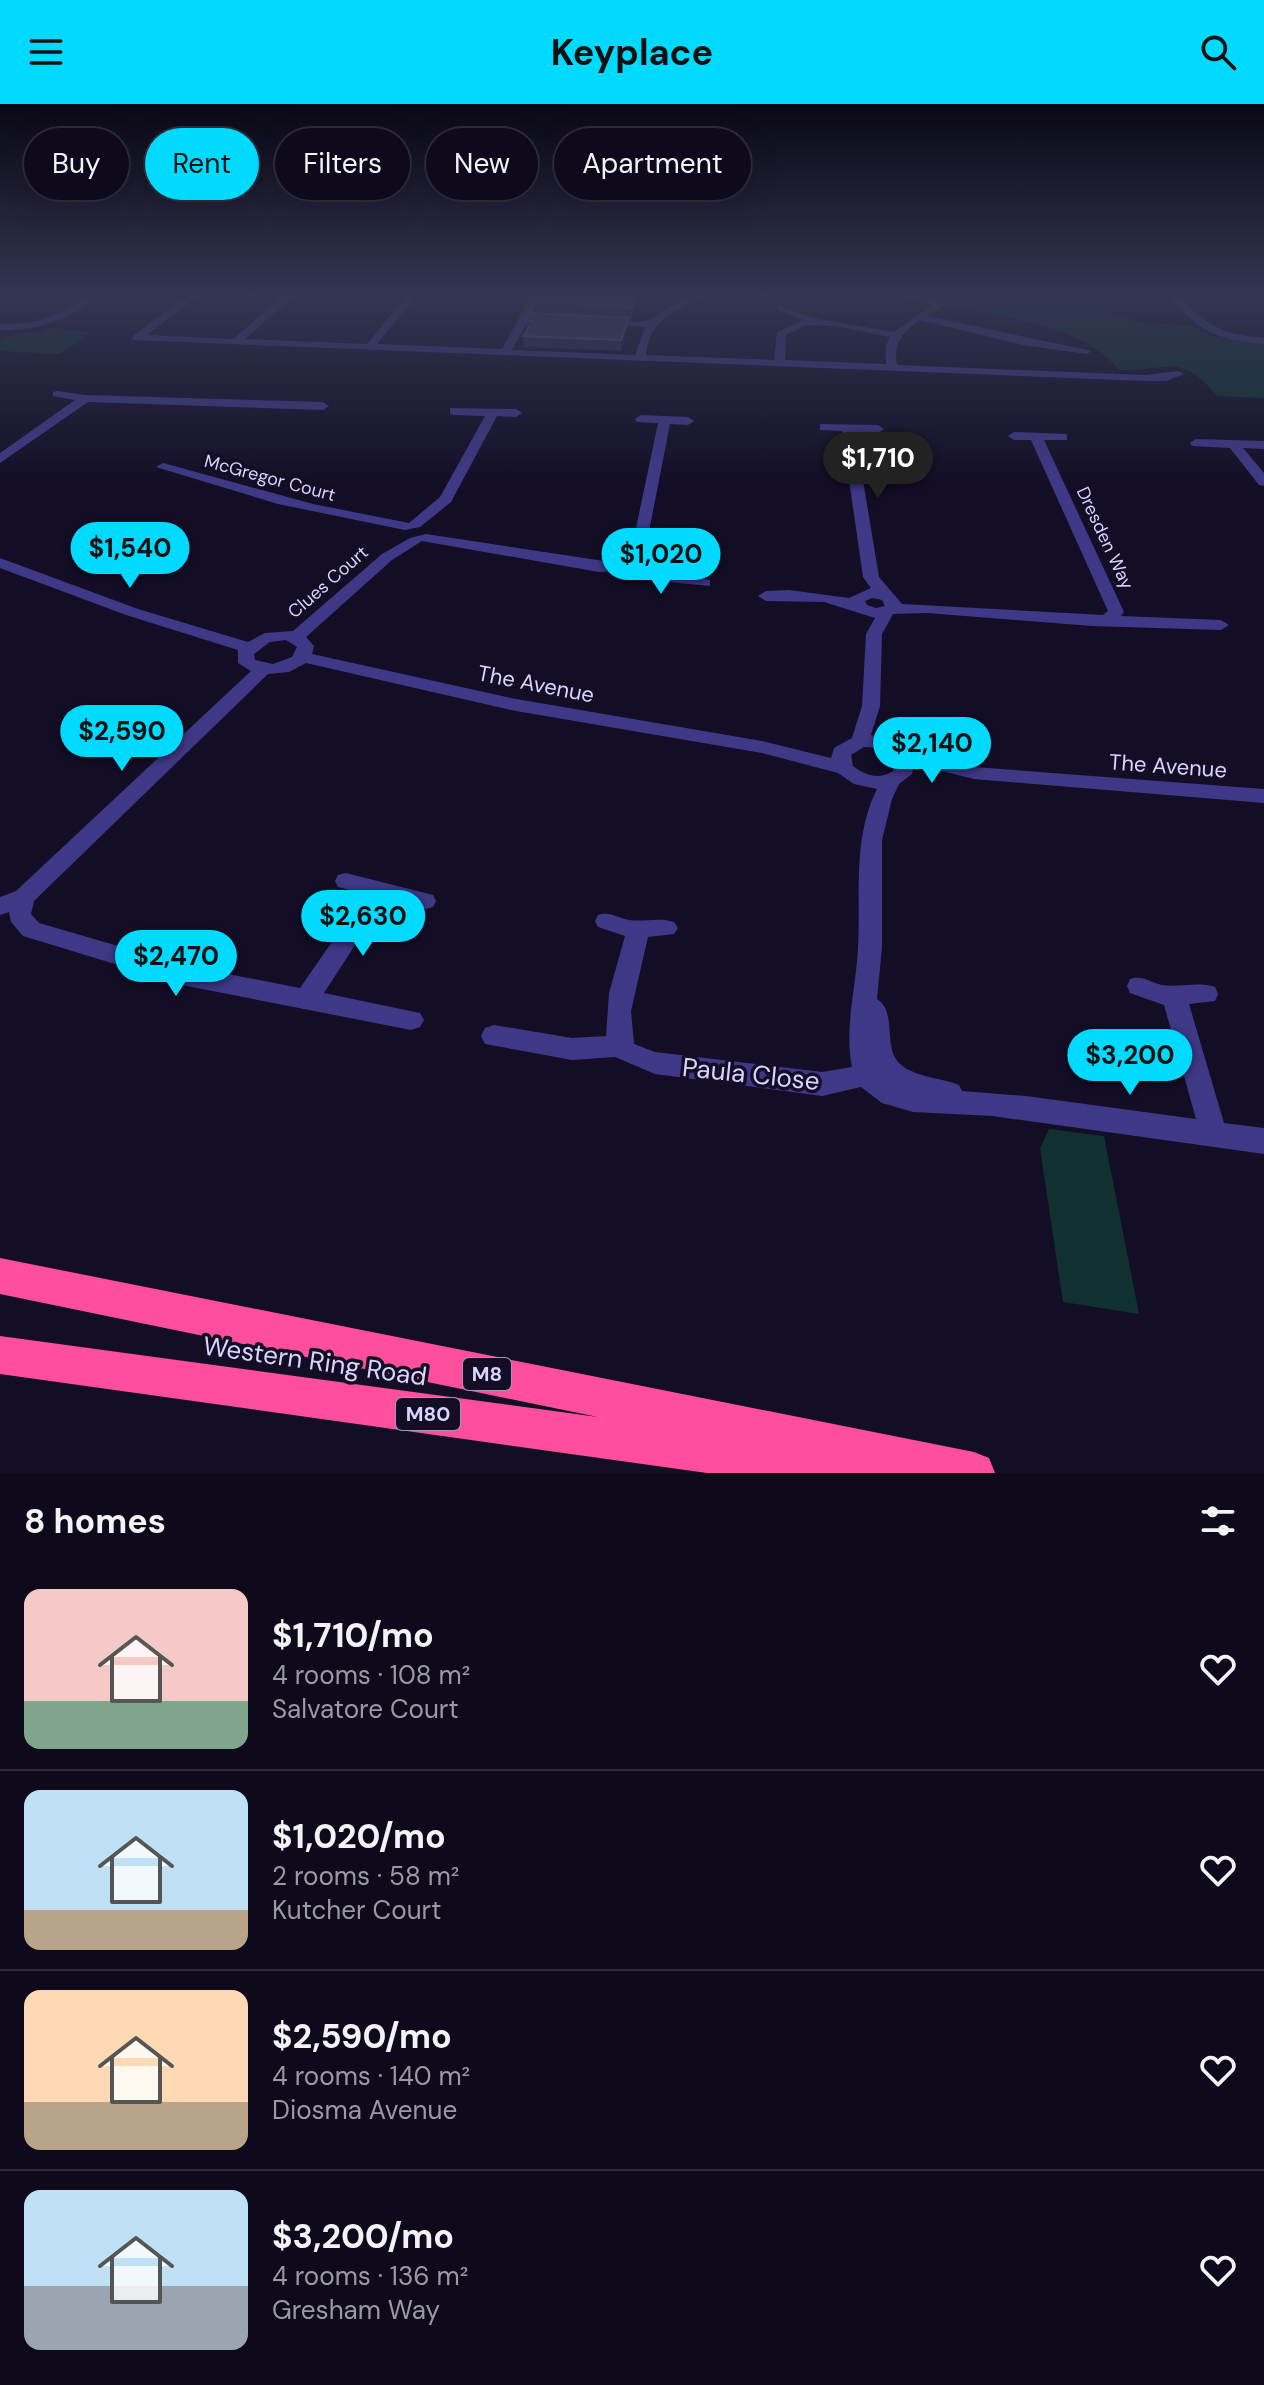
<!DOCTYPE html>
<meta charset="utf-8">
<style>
:root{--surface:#0e0a1c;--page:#171325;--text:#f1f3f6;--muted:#9b9aa3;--line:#2e2b3b;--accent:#00daff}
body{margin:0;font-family:"DM Sans",sans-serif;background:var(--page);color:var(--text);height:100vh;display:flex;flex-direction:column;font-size:30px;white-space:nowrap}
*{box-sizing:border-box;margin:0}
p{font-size:26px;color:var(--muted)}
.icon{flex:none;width:44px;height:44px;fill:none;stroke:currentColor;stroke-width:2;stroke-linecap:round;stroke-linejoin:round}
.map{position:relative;height:1369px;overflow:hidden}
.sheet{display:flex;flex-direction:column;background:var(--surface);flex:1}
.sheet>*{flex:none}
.top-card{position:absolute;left:24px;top:24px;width:800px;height:72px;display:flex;gap:16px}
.price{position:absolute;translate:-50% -68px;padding:0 18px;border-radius:28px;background:var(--accent);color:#111;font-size:26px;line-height:52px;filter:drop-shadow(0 2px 4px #0008)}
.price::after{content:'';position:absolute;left:50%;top:48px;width:24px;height:18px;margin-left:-12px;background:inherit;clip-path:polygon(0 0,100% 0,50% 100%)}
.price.selected{background:#222;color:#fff}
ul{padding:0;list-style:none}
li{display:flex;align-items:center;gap:24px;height:200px;padding:0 24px}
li+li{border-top:2px solid var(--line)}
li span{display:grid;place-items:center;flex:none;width:224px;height:160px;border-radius:16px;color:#555}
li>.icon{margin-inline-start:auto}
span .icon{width:96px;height:96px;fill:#fffc;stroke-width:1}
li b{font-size:34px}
h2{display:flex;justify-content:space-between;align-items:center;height:96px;padding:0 24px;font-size:34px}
.chip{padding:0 28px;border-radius:36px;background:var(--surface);box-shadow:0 8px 32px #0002,0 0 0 2px var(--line);font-size:28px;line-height:72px}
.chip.selected{background:var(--accent);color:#111}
header{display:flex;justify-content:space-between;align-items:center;height:104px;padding:0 24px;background:var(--accent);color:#111;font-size:36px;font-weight:700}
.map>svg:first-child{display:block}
.green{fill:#113030}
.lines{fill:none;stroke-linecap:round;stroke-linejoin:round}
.minor{fill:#3f3886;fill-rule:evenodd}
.highway{fill:#ff4f9c;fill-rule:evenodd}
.wall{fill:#322755}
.shaded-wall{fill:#1e153a}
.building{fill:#443a67;stroke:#5b527f;stroke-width:2}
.labels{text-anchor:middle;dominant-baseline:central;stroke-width:7;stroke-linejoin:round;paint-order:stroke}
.far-street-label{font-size:18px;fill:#dad4ff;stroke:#130e26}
.shield{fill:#130e26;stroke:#9e99be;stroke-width:2}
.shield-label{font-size:20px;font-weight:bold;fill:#dad4ff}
.street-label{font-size:22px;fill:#dad4ff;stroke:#130e26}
.near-street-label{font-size:26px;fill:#dad4ff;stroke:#130e26}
</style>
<header><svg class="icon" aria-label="menu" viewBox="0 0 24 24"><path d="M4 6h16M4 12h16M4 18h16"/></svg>Keyplace<svg class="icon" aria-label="search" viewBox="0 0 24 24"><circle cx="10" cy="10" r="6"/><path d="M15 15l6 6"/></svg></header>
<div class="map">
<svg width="1264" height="1369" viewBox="0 0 1264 1369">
<rect width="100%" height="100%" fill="#130e26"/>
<g class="green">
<path d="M921,189h109l115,30 48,3 21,11 50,7v54l-47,-2c-38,-46 -48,-24 -98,-26 -38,-46 -112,-52 -168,-63l-6,-8z"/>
<path d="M50,224l41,4 -32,22 -59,-3v-10c22,-14 34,-3 50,-13z"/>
<path d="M1049,1025l55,7 35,178 -76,-12 -23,-154z"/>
</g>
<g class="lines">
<g class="minor">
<path d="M92,189h11c-31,26 -63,38 -103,37v-6c42,1 58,-10 92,-31z"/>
<path d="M190,189h11l-54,42 86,4 54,-46h10l-52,46 122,5 42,-51h10l-42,51 125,5 31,-56h10l-31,57 123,5 10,-28 -41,-3 -3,-5c13,-2 39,7 50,0 20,-11 32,-26 57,-26 -27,18 -59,23 -62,62l128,5 3,-28 26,-12 -25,-10v-4l40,13 76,13 39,-27 -37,-12c16,0 36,1 48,12l-17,11 165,35 -5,3 -64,-9 -103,-25c-18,12 -27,24 -23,45l248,10 33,-4 6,3 -18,7h-21l-1012,-41v-4zM806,221l30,1 54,11 -4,9v18l-101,-4 1,-25z"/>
<path d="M1165,189h10c35,33 40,40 89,45v6c-51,-5 -64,-12 -99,-51z"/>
<path d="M57,287l28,4 238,7 6,4 -6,4 -235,-8 -88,61v-10l75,-53 -22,-4v-4z"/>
<path d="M450,304l66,1 6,4 -6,4 -19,-1 -46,86 -31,25 -15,3 -127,-26 -122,-37 7,-4 150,41 96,19 31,-26 45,-81 -31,-1 -4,-1z"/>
<path d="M641,311l47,2 6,4 -6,4 -18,-1 -25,128 -6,13 71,15v6l-52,-5 -32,-10 -27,1 -177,-31 -30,19 -86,77 8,9 -2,8 204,45 246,42 69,17 3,-10 18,-10 10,-32 4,-72 9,-16 -51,-16 -58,-1 -8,-5 8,-5 23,-1 60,8 22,-10 -8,-11 -21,-146 -22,-1v-6l58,1 6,4 -6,4 -23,-1 24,145 23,27 201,11 5,-4 -77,-171h-17l-6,-4 6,-4 53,2v6h-23l80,172 -3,4 100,4 8,5 -8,5 -129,-4 -165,-13 -34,1 -11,20 -2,72 -9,29 21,5 14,9 68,18 290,22v14l-290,-24 -60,-15 -2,10 -13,10 -7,15 -10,41v107l-5,52c20,12 6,48 22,64 14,14 43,15 60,22l3,6 64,5 170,23 -32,-114 -34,-12 -3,-7 3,-7c13,-4 19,3 32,6 17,3 35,-4 53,2l3,7 -3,7 -26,3 35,119 40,5v26l-272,-38 -79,-4 -31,-9 -21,-16 -39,9 -167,-22 -40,-17 -43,3 -87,-16 -4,-8 4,-8 9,-3 78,13 34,-2 3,-43 16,-57 -27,-9 -3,-6 3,-6c12,-4 19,3 31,5 15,2 30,-3 45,2l4,6 -4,6 -26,3 -17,74 3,33 21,8 167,20 30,-5c-8,-38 4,-79 6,-118 3,-54 -6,-110 19,-160l-23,-5 -16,-11 -76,-20 -246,-42 -210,-48 -17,9 -21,2 -234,227 -3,13 8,9 148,43 113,22 65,-94 -27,-7 -3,-6 3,-6 8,-2 79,20 8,2 3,6 -3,6 -8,2 -40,-10 -61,94 96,20 4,7 -4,7 -9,3 -224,-44 -164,-50 -12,-14 -2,-10 -9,3v-18l16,-6 235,-220 -13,-8v-13l-112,-35 -126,-47v-10l138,51 110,33 17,-9 28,-2 89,-77 28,-16 16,-4 191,29 9,-2 5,-9 27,-129 -21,-1 -2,-3zM872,494l10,2 3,6 -9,2 -9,-3 -2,-4zM286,536l11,7 -5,10 -19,7 -18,-4 -1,-6 16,-12zM864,643c13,0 22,4 31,14l-2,10c-14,9 -27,5 -40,-5l-2,-11z"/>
<path d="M1196,335l68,2v8l-21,-1 21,25v13l-5,-1 -29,-37 -38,-2 -2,-3z"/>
</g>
<path class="highway" d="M0,1154l974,194 15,6 6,15h-288l-707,-99v-38l598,81 -598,-123z"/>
</g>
<path class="wall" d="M639,189l-7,26 -3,-1v11l-8,22 -98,-4v-11l3,-6v-10l74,-3 -64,-5 -1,-11z"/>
<g class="shaded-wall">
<path d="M636,189h3v1l-7,25v-11z"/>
<path d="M629,214v11l-8,22v-11z"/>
</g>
<g class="building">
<path d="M541,189h95l-4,15 -97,-7z"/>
<path d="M529,209l100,5 -8,22 -98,-4 10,-15 -7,-1z"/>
</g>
<linearGradient id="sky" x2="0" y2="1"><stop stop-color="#0a0815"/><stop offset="0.5" stop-color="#333652"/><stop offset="1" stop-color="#333652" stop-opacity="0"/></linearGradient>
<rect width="1264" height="381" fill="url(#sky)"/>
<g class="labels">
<g class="far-street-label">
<text transform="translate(270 374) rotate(15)">McGregor Court</text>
<text transform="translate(1105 434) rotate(65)">Dresden Way</text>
<text transform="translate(328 478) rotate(-41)">Clues Court</text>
</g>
<g class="shield">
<rect x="463" y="1254" width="48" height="32" rx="6"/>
<rect x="396" y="1294" width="64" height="32" rx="6"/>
</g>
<g class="shield-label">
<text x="487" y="1270">M8</text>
<text x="428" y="1310">M80</text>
</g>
<g class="street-label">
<text transform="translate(536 580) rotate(11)">The Avenue</text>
<text transform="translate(1168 662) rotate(4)">The Avenue</text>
</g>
<g class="near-street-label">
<text transform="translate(751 970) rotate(6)">Paula Close</text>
<text transform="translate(315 1257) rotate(8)">Western Ring Road</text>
</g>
</g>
</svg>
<b class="price selected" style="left:878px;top:396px">$1,710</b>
<b class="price" style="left:130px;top:486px">$1,540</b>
<b class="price" style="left:661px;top:492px">$1,020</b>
<b class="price" style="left:122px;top:669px">$2,590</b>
<b class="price" style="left:932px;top:681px">$2,140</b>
<b class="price" style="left:363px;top:854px">$2,630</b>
<b class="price" style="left:176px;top:894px">$2,470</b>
<b class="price" style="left:1130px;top:993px">$3,200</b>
<div class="top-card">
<a class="chip">Buy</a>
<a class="chip selected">Rent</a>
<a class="chip">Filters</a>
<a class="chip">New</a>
<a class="chip">Apartment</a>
</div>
</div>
<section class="sheet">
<h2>8 homes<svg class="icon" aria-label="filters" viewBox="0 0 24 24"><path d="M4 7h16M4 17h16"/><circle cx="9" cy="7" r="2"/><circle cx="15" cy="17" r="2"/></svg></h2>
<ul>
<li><span style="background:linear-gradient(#f6c9c9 70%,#7fa58c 0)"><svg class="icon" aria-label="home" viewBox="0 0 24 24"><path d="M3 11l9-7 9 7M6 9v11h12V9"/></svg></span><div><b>$1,710/mo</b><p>4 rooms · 108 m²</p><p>Salvatore Court</p></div><svg class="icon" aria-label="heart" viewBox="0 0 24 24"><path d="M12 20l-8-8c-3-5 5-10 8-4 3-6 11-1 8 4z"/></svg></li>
<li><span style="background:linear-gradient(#bfe0f5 75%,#b9a48a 0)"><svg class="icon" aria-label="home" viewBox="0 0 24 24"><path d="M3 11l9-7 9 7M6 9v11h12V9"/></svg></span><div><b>$1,020/mo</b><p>2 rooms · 58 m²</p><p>Kutcher Court</p></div><svg class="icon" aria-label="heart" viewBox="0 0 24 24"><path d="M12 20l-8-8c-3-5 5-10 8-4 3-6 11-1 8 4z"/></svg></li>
<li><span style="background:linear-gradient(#ffd9b3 70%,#b9a48a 0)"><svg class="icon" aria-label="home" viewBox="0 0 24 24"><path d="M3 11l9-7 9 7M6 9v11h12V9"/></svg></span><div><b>$2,590/mo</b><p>4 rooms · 140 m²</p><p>Diosma Avenue</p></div><svg class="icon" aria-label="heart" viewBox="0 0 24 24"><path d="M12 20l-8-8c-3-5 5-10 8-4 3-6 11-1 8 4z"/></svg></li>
<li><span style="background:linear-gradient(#bfe0f5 60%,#9aa5b1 0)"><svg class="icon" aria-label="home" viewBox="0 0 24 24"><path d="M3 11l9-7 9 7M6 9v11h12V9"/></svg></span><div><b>$3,200/mo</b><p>4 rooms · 136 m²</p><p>Gresham Way</p></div><svg class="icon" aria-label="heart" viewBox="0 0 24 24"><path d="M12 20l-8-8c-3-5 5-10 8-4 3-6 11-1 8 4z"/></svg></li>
</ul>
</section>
